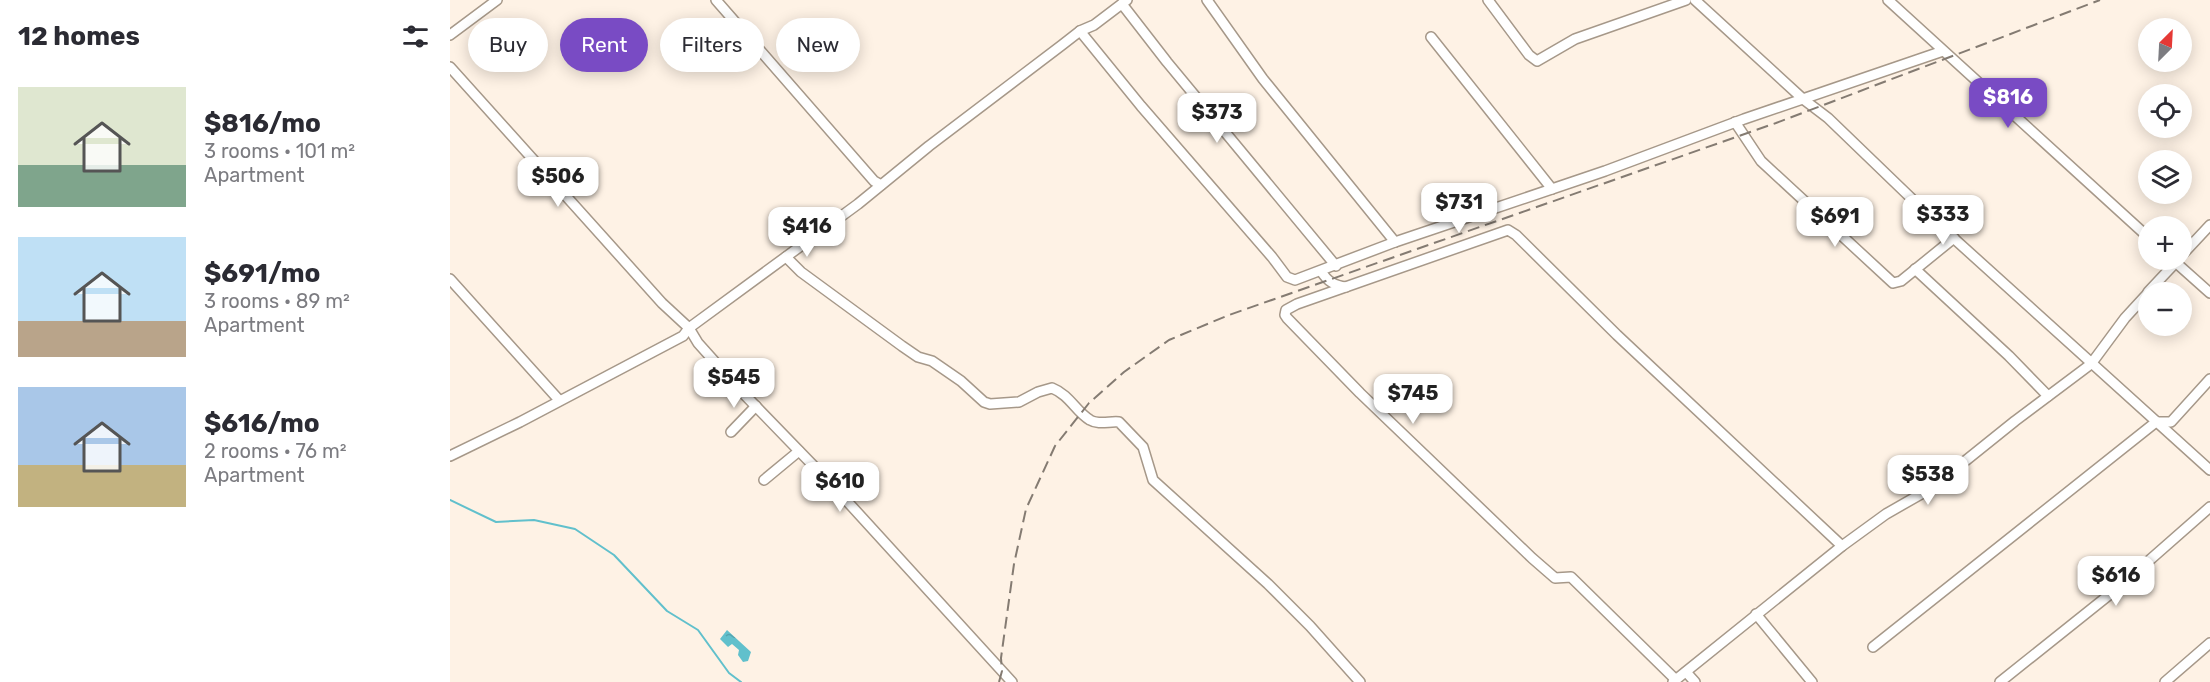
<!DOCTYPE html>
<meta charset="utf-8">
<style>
:root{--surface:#fff;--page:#f7f7f7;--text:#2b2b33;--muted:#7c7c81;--accent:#794bc4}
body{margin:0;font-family:Rubik,sans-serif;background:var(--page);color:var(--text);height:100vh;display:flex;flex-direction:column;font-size:22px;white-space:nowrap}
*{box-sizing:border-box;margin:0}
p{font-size:20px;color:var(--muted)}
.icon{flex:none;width:33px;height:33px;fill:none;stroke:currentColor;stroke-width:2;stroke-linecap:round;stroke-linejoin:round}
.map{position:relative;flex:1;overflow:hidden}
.sheet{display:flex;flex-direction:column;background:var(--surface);width:450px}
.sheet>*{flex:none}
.top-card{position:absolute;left:18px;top:18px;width:570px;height:54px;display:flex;gap:12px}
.needle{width:39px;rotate:24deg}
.tools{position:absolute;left:1688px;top:18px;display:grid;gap:12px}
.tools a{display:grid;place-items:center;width:54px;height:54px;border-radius:50%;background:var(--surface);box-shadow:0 3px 15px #0003;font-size:30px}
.price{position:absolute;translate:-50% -51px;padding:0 14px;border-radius:12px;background:#fff;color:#222;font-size:20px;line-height:39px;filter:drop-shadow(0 2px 3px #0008)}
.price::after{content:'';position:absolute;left:50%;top:36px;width:18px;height:14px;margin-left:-9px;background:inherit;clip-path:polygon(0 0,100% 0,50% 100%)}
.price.on{background:var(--accent);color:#fff}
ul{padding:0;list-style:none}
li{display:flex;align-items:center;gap:18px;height:150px;padding:0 18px}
li span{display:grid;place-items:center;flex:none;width:168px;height:120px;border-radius:0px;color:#555}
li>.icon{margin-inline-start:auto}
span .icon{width:72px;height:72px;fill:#fffc;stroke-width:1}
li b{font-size:26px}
h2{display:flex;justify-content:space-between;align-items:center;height:72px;padding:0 18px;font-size:26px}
.tag{padding:0 21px;border-radius:27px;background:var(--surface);box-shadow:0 3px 15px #0003;font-size:21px;line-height:54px}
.tag.on{background:var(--accent);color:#fff}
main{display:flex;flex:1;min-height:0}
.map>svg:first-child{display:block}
.water{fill:url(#water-ripples)}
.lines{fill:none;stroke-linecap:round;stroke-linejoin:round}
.stream{stroke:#61c0cc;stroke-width:2}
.minor-casing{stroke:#a69889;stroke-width:12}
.minor{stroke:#fff;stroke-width:9}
.rail{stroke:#847b72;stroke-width:2;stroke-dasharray:12 6;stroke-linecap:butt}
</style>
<main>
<section class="sheet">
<h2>12 homes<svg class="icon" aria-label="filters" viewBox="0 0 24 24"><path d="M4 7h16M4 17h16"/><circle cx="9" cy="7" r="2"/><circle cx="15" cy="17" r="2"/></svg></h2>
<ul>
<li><span style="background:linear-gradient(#dfe7d0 65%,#7fa58c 0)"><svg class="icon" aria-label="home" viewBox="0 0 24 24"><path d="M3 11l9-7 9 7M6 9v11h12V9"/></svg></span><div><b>$816/mo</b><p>3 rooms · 101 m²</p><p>Apartment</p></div></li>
<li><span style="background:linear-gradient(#bfe0f5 70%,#b9a48a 0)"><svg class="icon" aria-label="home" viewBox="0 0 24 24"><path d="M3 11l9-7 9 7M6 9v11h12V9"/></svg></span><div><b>$691/mo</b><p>3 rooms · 89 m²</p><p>Apartment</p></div></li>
<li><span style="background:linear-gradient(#a9c7e8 65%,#c2b280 0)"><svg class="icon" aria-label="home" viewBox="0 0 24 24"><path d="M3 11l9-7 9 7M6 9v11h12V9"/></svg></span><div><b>$616/mo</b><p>2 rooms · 76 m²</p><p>Apartment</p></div></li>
</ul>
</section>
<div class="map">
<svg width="1760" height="682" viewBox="0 0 1760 682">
<defs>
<pattern id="water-ripples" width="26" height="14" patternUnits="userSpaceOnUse" patternTransform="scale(1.5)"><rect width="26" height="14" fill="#61c0cc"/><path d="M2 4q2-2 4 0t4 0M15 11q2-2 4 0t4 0" fill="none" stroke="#54a4ae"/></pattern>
</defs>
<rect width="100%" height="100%" fill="#fef2e5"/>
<path class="water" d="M277,630l24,22 -3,9 -5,1 -5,-7 1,-5 -7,-6 -4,3 -8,-8z"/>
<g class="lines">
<path class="stream" d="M0,500l46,22 38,-2 41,9 39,26 53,56 31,19 31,43 12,9"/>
<g class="minor-casing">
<g id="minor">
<path d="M266,0l158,181 7,4"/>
<path d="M757,0l56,79 132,163"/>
<path d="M1038,0l41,55 8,6 38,-22 111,-39"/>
<path d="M1245,0l108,99 25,19 111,107 271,245"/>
<path d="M1438,0l260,237"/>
<path d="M672,4l45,58 169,204"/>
<path d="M630,31l61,75 131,151 15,20 8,3 100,-38 210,-71 139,-52 199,-68"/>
<path d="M0,35l47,-35"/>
<path d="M981,37l121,152"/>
<path d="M0,67l151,168 61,68 27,25 9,15 43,48 94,97 177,194"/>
<path d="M1285,122l26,39 132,122 8,-2 53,-43"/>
<path d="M1731,256l29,-31"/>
<path d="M336,257l15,15 101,74 16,11 14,4 29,20 23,21 6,2 29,-2 19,-10 14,-4c18,7 24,24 38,32 8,5 20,1 29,2l24,25 10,33 115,104 42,42 50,56"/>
<path d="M1723,260l37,33"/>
<path d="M1465,269l94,87 39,40"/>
<path d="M871,271c6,10 13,15 25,16"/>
<path d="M0,279l109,121"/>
<path d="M1698,292l30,-32"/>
<path d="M281,432l25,-26"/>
<path d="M0,456l70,-34 163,-86 6,-8 169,-124 71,-58 133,-101 18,-14 14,-6 33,-25"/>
<path d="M314,480l35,-29"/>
<path d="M1306,614l56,68"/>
<path d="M1423,647l283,-225h15l39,-43"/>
<path d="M1236,672l9,10"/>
<path d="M1226,680l-105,-103 -16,1 -23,-20 -172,-165 -73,-75 -2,-3 1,-5 11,-6 211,-74 8,5 101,100 225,211"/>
<path d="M1223,682l169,-136 44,-32 35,-20 23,-16 71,-57 76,-57 34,-46 23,-25"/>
<path d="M1550,682l119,-95 91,-80"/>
<path d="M1715,682l45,-39"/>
</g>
</g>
<use href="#minor" class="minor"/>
<path class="rail" d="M549,682l3,-11 -1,-13 13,-94 12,-55 29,-63 34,-43 35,-31 45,-32 60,-25 547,-192 324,-123"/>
</g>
</svg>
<div class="tools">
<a><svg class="needle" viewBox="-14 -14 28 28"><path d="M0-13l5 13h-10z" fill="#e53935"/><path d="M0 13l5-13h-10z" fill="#7c7c81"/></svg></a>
<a><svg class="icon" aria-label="locate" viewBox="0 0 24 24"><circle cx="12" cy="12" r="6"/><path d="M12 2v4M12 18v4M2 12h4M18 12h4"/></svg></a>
<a><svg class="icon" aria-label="layers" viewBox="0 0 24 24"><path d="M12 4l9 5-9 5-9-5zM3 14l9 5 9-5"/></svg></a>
<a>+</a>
<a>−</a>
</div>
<b class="price on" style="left:1558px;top:129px">$816</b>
<b class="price" style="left:767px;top:144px">$373</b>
<b class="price" style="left:108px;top:208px">$506</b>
<b class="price" style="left:1009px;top:234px">$731</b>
<b class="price" style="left:1493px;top:246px">$333</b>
<b class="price" style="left:1385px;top:248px">$691</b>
<b class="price" style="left:357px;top:258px">$416</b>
<b class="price" style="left:284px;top:409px">$545</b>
<b class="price" style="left:963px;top:425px">$745</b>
<b class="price" style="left:1478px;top:506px">$538</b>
<b class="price" style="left:390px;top:513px">$610</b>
<b class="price" style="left:1666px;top:607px">$616</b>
<div class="top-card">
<a class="tag">Buy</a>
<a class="tag on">Rent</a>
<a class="tag">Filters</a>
<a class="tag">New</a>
</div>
</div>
</main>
